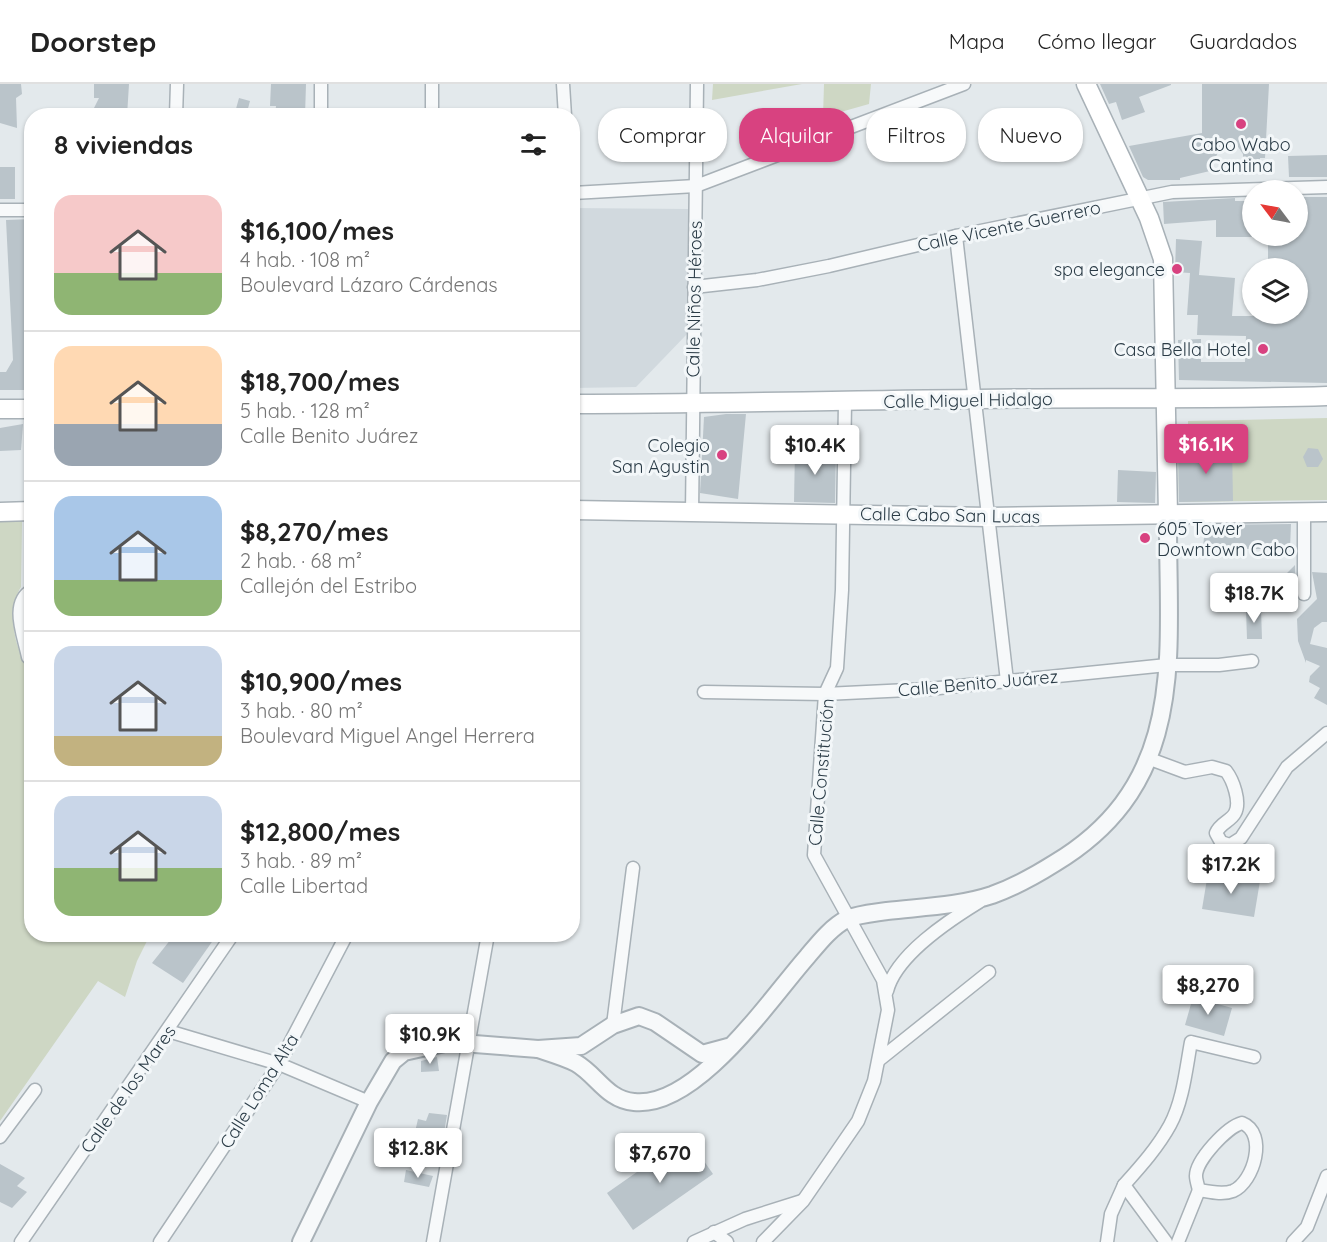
<!DOCTYPE html>
<html lang="es">
<meta charset="utf-8">
<style>
:root{--surface:#fff;--page:#f2f2f2;--text:#222;--muted:#767676;--line:#e0e0e0;--accent:#d84280}
body{margin:0;font-family:Quicksand,sans-serif;background:var(--page);color:var(--text);height:100vh;display:flex;flex-direction:column;font-size:22px;white-space:nowrap}
*{box-sizing:border-box;margin:0}
p{font-size:20px;color:var(--muted)}
.icon{flex:none;width:33px;height:33px;fill:none;stroke:currentColor;stroke-width:2;stroke-linecap:round;stroke-linejoin:round}
.map{position:relative;flex:1;overflow:hidden}
.side{position:absolute;left:24px;top:24px;width:556px;height:834px;display:flex;flex-direction:column;background:var(--surface);border-radius:24px;box-shadow:0 2px 4px #0004}
.side>*{flex:none}
.banner{position:absolute;left:598px;top:24px;width:570px;height:54px;display:flex;gap:12px}
.needle{width:39px;rotate:302deg}
.controls{position:absolute;left:1242px;top:96px;display:grid;gap:12px}
.controls a{display:grid;place-items:center;width:66px;height:66px;border-radius:50%;background:var(--surface);box-shadow:0 2px 4px #0004;font-size:30px}
.price{position:absolute;translate:-50% -51px;padding:0 14px;border-radius:6px;background:#fff;color:#222;font-size:20px;line-height:39px;filter:drop-shadow(0 2px 3px #0008)}
.price::after{content:'';position:absolute;left:50%;top:36px;width:18px;height:14px;margin-left:-9px;background:inherit;clip-path:polygon(0 0,100% 0,50% 100%)}
.price.on{background:var(--accent);color:#fff}
ul{padding:0;list-style:none}
li{display:flex;align-items:center;gap:18px;height:150px;padding:0 30px}
li+li{border-top:2px solid var(--line)}
li span{display:grid;place-items:center;flex:none;width:168px;height:120px;border-radius:18px;color:#555}
li>.icon{margin-inline-start:auto}
span .icon{width:72px;height:72px;fill:#fffc;stroke-width:1}
li b{font-size:26px}
h2{display:flex;justify-content:space-between;align-items:center;height:72px;padding:0 30px;font-size:26px}
.pill{padding:0 21px;border-radius:24px;background:var(--surface);box-shadow:0 2px 4px #0004;font-size:21px;line-height:54px}
.pill.on{background:var(--accent);color:#fff}
header{display:flex;align-items:center;gap:36px;box-sizing:border-box;height:84px;padding:0 30px;background:var(--surface);border-bottom:2px solid var(--line)}
header strong{font-size:28px}
nav{display:flex;gap:33px;margin-inline-start:auto;font-size:21px}
.map>svg:first-child{display:block}
.built{fill:#d1d9de}
.green{fill:#ced7c4}
.water{fill:#9cc1ce}
.building{fill:#bac4ca}
.lines{fill:none;stroke-linecap:round;stroke-linejoin:round}
.minor-casing{stroke:#a8b1b7;stroke-width:15}
.tertiary-casing{stroke:#a8b1b7;stroke-width:20}
.secondary-casing{stroke:#a8b1b7;stroke-width:21}
.minor{stroke:#f7f9fa;stroke-width:12}
.tertiary{stroke:#f7f9fa;stroke-width:16}
.secondary{stroke:#fff;stroke-width:18}
.poi-dot{fill:#d84280;stroke:#f3f7f9;stroke-width:2}
.labels{text-anchor:middle;dominant-baseline:central;stroke-width:6;stroke-linejoin:round;paint-order:stroke}
.poi-label{font-size:18px;fill:#2a3b46;stroke:#f3f7f9;text-anchor:end}
.street-label{font-size:18px;fill:#2a3b46;stroke:#f3f7f9}
</style>
<header>
<strong>Doorstep</strong>
<nav><a>Mapa</a><a>Cómo llegar</a><a>Guardados</a></nav>
</header>
<div class="map">
<svg width="1327" height="1158" viewBox="0 0 1327 1158">
<rect width="100%" height="100%" fill="#e3e9ec"/>
<path class="built" d="M573,124l115,1v124l-52,54 -63,1z"/>
<g class="green">
<path d="M713,0h89l-90,16z"/>
<path d="M824,0h47l-2,20 -46,13z"/>
<path d="M1327,334v82l-148,2 -1,-54h10v-27z"/>
<path d="M0,437h22l-1,66c-13,20 -9,65 10,80l1,267 118,1 -13,26 -12,36 -27,-16 -98,140z"/>
</g>
<path class="water" d="M1201,773l47,9 -1,9 -48,-9z"/>
<g class="building">
<path d="M0,0h21l1,10 -6,4 1,30 -17,-5z"/>
<path d="M94,0h35l-2,32h-37l9,-18h-5z"/>
<path d="M271,0h35l-1,32h-30l1,-10h-6z"/>
<path d="M1100,0h71v1l-32,12 6,15 -23,8 -6,-18 -7,2z"/>
<path d="M1202,0h67l-4,74h-5v4l-17,-1v-7l-9,-13 -16,11 -8,19 -30,7v2h-32l-5,-3 -14,-31 73,-13z"/>
<path d="M239,14l11,3 -4,15h-12z"/>
<path d="M1327,71v22h-38l-1,-21z"/>
<rect x="0" y="83" width="15" height="32"/>
<path d="M1298,113h29v186l-148,-3 -1,-40 23,-1v23h44l1,-26 -49,-1 1,-20h-11l3,-42 -15,-1 1,-33 26,2 -3,34 36,3 -3,38h52v-2h14v-46h-30v-32h30z"/>
<path d="M1235,114v3h17v36h-36v-17l-52,4 -1,-22z"/>
<path d="M32,135v171h-32v-18h6l7,-12 -7,-140z"/>
<path d="M726,330h20l-8,85 -38,-6 4,-76z"/>
<path d="M23,340l-2,26 -21,1v-23z"/>
<path d="M1232,363l1,54 -54,1 -1,-54z"/>
<path d="M1308,364l10,1 5,10 -5,8h-11l-4,-10z"/>
<path d="M795,365h41l-1,54 -41,-1z"/>
<path d="M1118,386l38,2 -1,31 -38,-1z"/>
<path d="M1291,440l-1,25h-87l2,-24z"/>
<path d="M1295,481l1,43h-34l1,-15 5,1 3,-6 12,-2 1,-10z"/>
<path d="M1312,488l15,1v49h-5l-8,6 -4,16 17,4v57l-13,-7 6,-10 -11,-6 1,-6 10,-10 -14,-6v3l-8,-22 -1,-22 20,-20z"/>
<path d="M1261,525l1,30h-15l-1,-29z"/>
<path d="M1208,789l52,8 -6,36 -52,-8z"/>
<path d="M175,850h32l7,5 -31,44 -31,-20z"/>
<path d="M1193,913l39,11 -8,28 -39,-11z"/>
<path d="M437,973l2,14 -18,1v-11z"/>
<path d="M429,1029l18,2 -4,24 -28,-7 3,-13 8,2z"/>
<path d="M687,1053l26,37 -80,56 -26,-37z"/>
<path d="M0,1080l25,14 -8,8 10,6 -15,16 -12,-6z"/>
<path d="M406,1086l27,6 -4,11 -25,-5z"/>
</g>
<g class="lines">
<g class="minor-casing">
<g id="minor">
<path d="M432,0v32"/>
<path d="M563,0l2,32"/>
<path d="M176,32l1,-32"/>
<path d="M321,32v-32"/>
<path d="M573,109l123,-7 268,-102"/>
<path d="M0,126h32"/>
<path d="M956,152l51,445"/>
<path d="M694,203l63,-7 72,-14 127,-30 216,-44 155,-5"/>
<path d="M692,430l5,-430"/>
<path d="M32,506c-23,13 -8,46 -4,67l4,4"/>
<path d="M1304,510v-81"/>
<path d="M704,608l121,2 104,-5 238,-24h52l33,-4"/>
<path d="M1150,675l35,13 27,-5 14,4c7,9 15,31 9,42 -4,8 -15,10 -19,20l5,9 9,3 11,-7 46,-71 40,-34"/>
<path d="M887,907c9,-36 61,-70 92,-89"/>
<path d="M613,941l20,-157"/>
<path d="M168,947l111,33 90,38"/>
<path d="M879,976l110,-88"/>
<path d="M1242,1039c26,10 12,59 -9,68 -10,4 -24,1 -34,-1 -1,-4 -3,-10 -3,-14 0,-16 31,-49 46,-53z"/>
<path d="M0,1053l35,-47"/>
<path d="M714,1148l13,10"/>
<path d="M21,1158l212,-308"/>
<path d="M160,1158l119,-178 68,-130"/>
<path d="M433,1158l55,-308"/>
<path d="M694,1158l51,-23 57,-18"/>
<path d="M763,1158l40,-41 55,-80 16,-40 14,-71 -5,-30 -69,-125 11,-161 12,-26 5,-78 3,-187"/>
<path d="M1107,1158l4,-28 13,-29"/>
<path d="M1166,1158l-42,-57c17,-19 34,-38 46,-60 13,-24 16,-56 21,-83l63,15"/>
<path d="M1178,1158l21,-52"/>
<path d="M1293,1158l14,-15 20,-51"/>
</g>
</g>
<g class="tertiary-casing">
<g id="tertiary">
<path d="M538,965c12,4 26,8 38,14 21,12 31,37 58,39 62,7 136,-103 173,-145 11,-13 24,-30 40,-38 12,-5 27,-6 40,-8 34,-4 72,-5 105,-16 22,-8 44,-20 63,-32 136,-82 112,-211 113,-348"/>
<path d="M301,1158l68,-140 24,-41 11,-9 45,-10 89,7 43,-3 32,-21 26,-9 16,6 47,32 26,-7"/>
</g>
</g>
<g class="secondary-casing">
<g id="secondary">
<path d="M1086,0l63,134 14,41 5,256"/>
<path d="M573,320c135,0 269,-4 404,-5 117,-2 233,1 350,-3"/>
<path d="M0,325h32"/>
<path d="M573,426l417,7 337,-5"/>
<path d="M0,428l32,-1"/>
</g>
</g>
<use href="#minor" class="minor"/>
<use href="#tertiary" class="tertiary"/>
<use href="#secondary" class="secondary"/>
</g>
<g class="poi-dot">
<circle cx="1241" cy="40" r="6"/>
<circle cx="1177" cy="185" r="6"/>
<circle cx="1263" cy="265" r="6"/>
<circle cx="722" cy="371" r="6"/>
<circle cx="1145" cy="454" r="6"/>
</g>
<g class="labels">
<g class="poi-label">
<text x="1241" y="60" text-anchor="middle">Cabo Wabo<tspan x="1241" dy="21">Cantina</tspan></text>
<text x="1165" y="185">spa elegance</text>
<text x="1251" y="265">Casa Bella Hotel</text>
<text x="710" y="361">Colegio<tspan x="710" dy="21">San Agustin</tspan></text>
<text x="1157" y="444" text-anchor="start">605 Tower<tspan x="1157" dy="21">Downtown Cabo</tspan></text>
</g>
<g class="street-label">
<text transform="translate(1009 142) rotate(-12)">Calle Vicente Guerrero</text>
<text transform="translate(694 215) rotate(-89)">Calle Niños Héroes</text>
<text transform="translate(968 316) rotate(-1)">Calle Miguel Hidalgo</text>
<text transform="translate(950 431) rotate(1)">Calle Cabo San Lucas</text>
<text transform="translate(978 599) rotate(-5)">Calle Benito Juárez</text>
<text transform="translate(821 688) rotate(-85)">Calle Constitución</text>
<text transform="translate(128 1005) rotate(-55)">Calle de los Mares</text>
<text transform="translate(259 1007) rotate(-58)">Calle Loma Alta</text>
</g>
</g>
</svg>
<div class="controls">
<a><svg class="needle" viewBox="-14 -14 28 28"><path d="M0-13l5 13h-10z" fill="#e53935"/><path d="M0 13l5-13h-10z" fill="#767676"/></svg></a>
<a><svg class="icon" aria-label="layers" viewBox="0 0 24 24"><path d="M12 4l9 5-9 5-9-5zM3 14l9 5 9-5"/></svg></a>
</div>
<b class="price on" style="left:1206px;top:391px">$16.1K</b>
<b class="price" style="left:815px;top:392px">$10.4K</b>
<b class="price" style="left:1254px;top:540px">$18.7K</b>
<b class="price" style="left:1231px;top:811px">$17.2K</b>
<b class="price" style="left:1208px;top:932px">$8,270</b>
<b class="price" style="left:430px;top:981px">$10.9K</b>
<b class="price" style="left:418px;top:1095px">$12.8K</b>
<b class="price" style="left:660px;top:1100px">$7,670</b>
<div class="banner">
<a class="pill">Comprar</a>
<a class="pill on">Alquilar</a>
<a class="pill">Filtros</a>
<a class="pill">Nuevo</a>
</div>
<section class="side">
<h2>8 viviendas<svg class="icon" aria-label="filters" viewBox="0 0 24 24"><path d="M4 7h16M4 17h16"/><circle cx="9" cy="7" r="2"/><circle cx="15" cy="17" r="2"/></svg></h2>
<ul>
<li><span style="background:linear-gradient(#f6c9c9 65%,#8fb573 0)"><svg class="icon" aria-label="home" viewBox="0 0 24 24"><path d="M3 11l9-7 9 7M6 9v11h12V9"/></svg></span><div><b>$16,100/mes</b><p>4 hab. · 108 m²</p><p>Boulevard Lázaro Cárdenas</p></div></li>
<li><span style="background:linear-gradient(#ffd9b3 65%,#9aa5b1 0)"><svg class="icon" aria-label="home" viewBox="0 0 24 24"><path d="M3 11l9-7 9 7M6 9v11h12V9"/></svg></span><div><b>$18,700/mes</b><p>5 hab. · 128 m²</p><p>Calle Benito Juárez</p></div></li>
<li><span style="background:linear-gradient(#a9c7e8 70%,#8fb573 0)"><svg class="icon" aria-label="home" viewBox="0 0 24 24"><path d="M3 11l9-7 9 7M6 9v11h12V9"/></svg></span><div><b>$8,270/mes</b><p>2 hab. · 68 m²</p><p>Callejón del Estribo</p></div></li>
<li><span style="background:linear-gradient(#c9d6e8 75%,#c2b280 0)"><svg class="icon" aria-label="home" viewBox="0 0 24 24"><path d="M3 11l9-7 9 7M6 9v11h12V9"/></svg></span><div><b>$10,900/mes</b><p>3 hab. · 80 m²</p><p>Boulevard Miguel Angel Herrera</p></div></li>
<li><span style="background:linear-gradient(#c9d6e8 60%,#8fb573 0)"><svg class="icon" aria-label="home" viewBox="0 0 24 24"><path d="M3 11l9-7 9 7M6 9v11h12V9"/></svg></span><div><b>$12,800/mes</b><p>3 hab. · 89 m²</p><p>Calle Libertad</p></div></li>
</ul>
</section>
</div>
